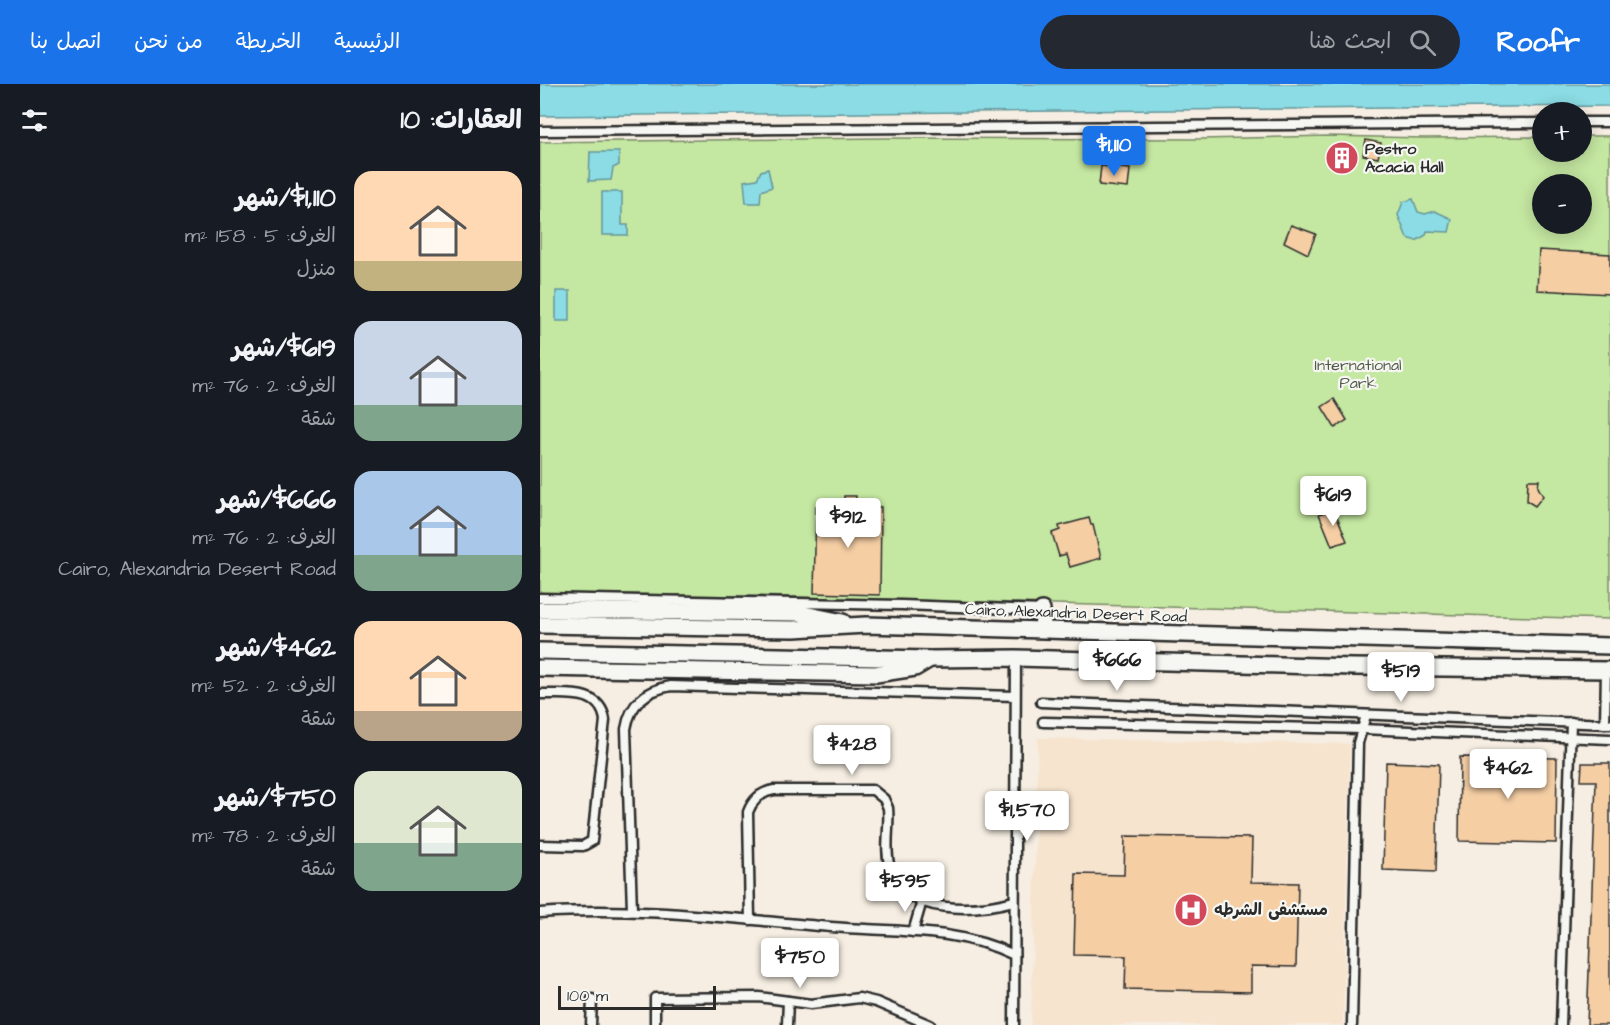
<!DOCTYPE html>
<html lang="ar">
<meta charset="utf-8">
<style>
:root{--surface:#171b24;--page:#242831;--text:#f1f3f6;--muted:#9ea1a6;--accent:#1a73e8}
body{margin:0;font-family:"Architects Daughter","Playpen Sans Arabic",sans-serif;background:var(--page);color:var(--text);direction:rtl;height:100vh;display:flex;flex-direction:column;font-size:22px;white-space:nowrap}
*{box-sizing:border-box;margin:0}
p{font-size:20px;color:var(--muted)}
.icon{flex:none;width:33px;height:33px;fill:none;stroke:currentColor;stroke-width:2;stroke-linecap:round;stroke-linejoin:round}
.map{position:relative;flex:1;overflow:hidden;direction:ltr}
.side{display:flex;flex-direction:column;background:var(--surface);width:540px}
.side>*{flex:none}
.tools{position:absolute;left:992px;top:18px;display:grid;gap:12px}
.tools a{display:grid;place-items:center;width:60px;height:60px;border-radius:50%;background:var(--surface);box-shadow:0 3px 15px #0003;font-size:30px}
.scale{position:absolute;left:18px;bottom:15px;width:158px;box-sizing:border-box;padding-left:6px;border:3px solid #2b2b2b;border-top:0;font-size:16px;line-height:21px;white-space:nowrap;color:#2b2b2b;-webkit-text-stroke:4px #f6f6f2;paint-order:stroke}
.price{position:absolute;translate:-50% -51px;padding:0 14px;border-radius:6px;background:#fff;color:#222;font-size:20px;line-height:39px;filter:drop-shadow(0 2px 3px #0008)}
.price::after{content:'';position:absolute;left:50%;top:36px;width:18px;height:14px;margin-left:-9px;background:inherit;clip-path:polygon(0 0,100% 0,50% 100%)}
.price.active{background:var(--accent);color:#fff}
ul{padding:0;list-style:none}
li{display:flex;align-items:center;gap:18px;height:150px;padding:0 18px}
li span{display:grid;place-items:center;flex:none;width:168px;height:120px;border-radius:18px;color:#555}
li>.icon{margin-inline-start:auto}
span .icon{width:72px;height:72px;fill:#fffc;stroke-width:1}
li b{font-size:26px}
h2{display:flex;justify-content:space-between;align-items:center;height:72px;padding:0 18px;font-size:26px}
header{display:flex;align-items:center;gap:36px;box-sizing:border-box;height:84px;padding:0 30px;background:var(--accent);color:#fff}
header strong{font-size:28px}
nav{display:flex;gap:33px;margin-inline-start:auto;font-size:21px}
.search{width:420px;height:54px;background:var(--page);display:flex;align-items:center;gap:15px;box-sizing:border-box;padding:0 21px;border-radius:33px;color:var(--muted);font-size:22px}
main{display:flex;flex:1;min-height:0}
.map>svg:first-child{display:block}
.built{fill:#f6e4cf}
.green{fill:#c4e7a1;stroke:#788966;stroke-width:1.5;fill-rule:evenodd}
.water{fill:#8bdce4;stroke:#65959a;stroke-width:1.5}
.building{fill:#f5cea4;stroke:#2b2b2b;stroke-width:1.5}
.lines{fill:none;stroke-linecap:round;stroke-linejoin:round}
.minor-casing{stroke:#2b2b2b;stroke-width:13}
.motorway-casing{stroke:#2b2b2b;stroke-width:20}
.minor{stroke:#f6f6f2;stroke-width:8}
.motorway{stroke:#f6f6f2;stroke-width:15}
.labels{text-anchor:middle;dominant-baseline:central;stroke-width:4.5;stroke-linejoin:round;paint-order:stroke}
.poi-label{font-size:16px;font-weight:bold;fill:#2b2b2b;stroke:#f6f6f2;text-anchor:start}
.park-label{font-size:16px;fill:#515a48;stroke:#f6f6f2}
.street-label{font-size:16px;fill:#2b2b2b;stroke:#f6f6f2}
</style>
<header>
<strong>Roofr</strong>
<div class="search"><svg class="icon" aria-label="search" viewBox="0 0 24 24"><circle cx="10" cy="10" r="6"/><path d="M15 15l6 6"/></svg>ابحث هنا</div>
<nav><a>الرئيسية</a><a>الخريطة</a><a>من نحن</a><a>اتصل بنا</a></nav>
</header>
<main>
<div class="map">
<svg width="1070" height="941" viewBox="0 0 1070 941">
<rect width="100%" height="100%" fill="#f6eee2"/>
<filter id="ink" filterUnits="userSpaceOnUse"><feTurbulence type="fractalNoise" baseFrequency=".0167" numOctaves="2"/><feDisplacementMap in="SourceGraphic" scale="12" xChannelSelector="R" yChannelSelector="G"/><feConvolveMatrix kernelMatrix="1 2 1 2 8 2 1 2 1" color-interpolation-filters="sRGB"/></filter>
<g filter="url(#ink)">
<path class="built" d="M498,654l312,6 -7,281h-312z"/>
<path class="green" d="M789,52l96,2 117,-1v15h39v-16h29v483l-813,-22 -257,-4v-451l342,-4 319,1zM1002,100h39v40h-39z"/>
<g class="water">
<path d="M0,0h1070v22l-1070,10z"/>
<path d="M50,68h29v13l-6,3 -2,12 -22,1z"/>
<path d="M228,85l4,18 -11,4 -1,12h-14l-2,-22 13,-2 4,-8z"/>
<path d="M62,108h20v33h6v10h-26z"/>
<path d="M873,115l5,13 7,2 10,-3 17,8 -3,13 -22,-1 -1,4 -10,6 -9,-3 -9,-23 5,-13z"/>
<rect x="16" y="207" width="14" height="30"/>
</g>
<g class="building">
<path d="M826,56l15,3 -3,15 -15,-3z"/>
<path d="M793,67l20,1 -1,12 -20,-1z"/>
<path d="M561,82l29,3 -2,19 -29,-3z"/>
<path d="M751,141l25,9 -8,20 -24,-12z"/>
<path d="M999,166l71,4v40l-73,-4z"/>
<path d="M794,315l13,21 -12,8 -13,-21z"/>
<path d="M988,396h11l-1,7 5,9 -8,10 -8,-5z"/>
<path d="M304,412h12l-1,11h26l-1,88 -66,-2 2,-87 28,1z"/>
<path d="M794,425l13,32 -15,5 -13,-32z"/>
<path d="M549,434l2,7h2l8,33 -31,9 -4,-13 -7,2 -7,-23 8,-3 -1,-4z"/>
<path d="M920,673l97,1 -1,85 -97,-2z"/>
<path d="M846,678l53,2 -3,108 -53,-2z"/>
<path d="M1042,679h28v262h-23l9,-244h-15z"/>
<path d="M585,752l127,2 -1,44 47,1 -2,84 -45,-1v26l-126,-3 1,-33 -52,-1 2,-81 48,1z"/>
</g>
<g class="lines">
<g class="minor-casing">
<g id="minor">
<path d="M1041,38h29"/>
<path d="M0,47l1002,-8"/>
<path d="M0,514l362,7 140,5"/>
<path d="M0,610c24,1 60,-6 65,26l-13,121 -9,5 -43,-1"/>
<path d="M501,618l569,22"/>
<path d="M503,638l318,7 249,10"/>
<path d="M1065,640l1,-55"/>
<path d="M92,826l-6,-181c4,-25 20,-39 45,-43l344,10"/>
<path d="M0,829c99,-7 193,6 291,14 62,5 125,0 183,28"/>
<path d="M210,836l-2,-108c5,-13 13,-20 26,-22h99l11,9 4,9c2,19 -4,41 2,60 15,49 86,43 124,33"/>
<path d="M373,848l9,-31"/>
<path d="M51,941l1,-26"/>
<path d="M115,941v-27l104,-1 52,7 48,-6 17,4 54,23"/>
<path d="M247,941l1,-24"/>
<path d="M474,941l2,-367"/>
<path d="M812,941l6,-282 8,-28"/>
<path d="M1021,941l10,-303"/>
</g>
</g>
<g class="motorway-casing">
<g id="motorway">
<path d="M0,526l259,3 44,9"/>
<path d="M502,526l1,19"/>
<path d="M0,541l254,4 72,-4 744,21"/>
<path d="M0,567l390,8 86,-1 337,9 257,3"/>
<path d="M0,584l336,6 39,-6 15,-9"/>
</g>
</g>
<use href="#minor" class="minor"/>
<use href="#motorway" class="motorway"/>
</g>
</g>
<defs>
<g id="building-disc" transform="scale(1.725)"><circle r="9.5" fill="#d1495b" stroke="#f6f6f2"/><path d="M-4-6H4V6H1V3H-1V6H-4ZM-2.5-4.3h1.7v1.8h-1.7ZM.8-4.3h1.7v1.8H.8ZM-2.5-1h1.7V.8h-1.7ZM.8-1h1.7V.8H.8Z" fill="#fff"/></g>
<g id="hospital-disc" transform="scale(1.725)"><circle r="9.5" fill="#d1495b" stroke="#f6f6f2"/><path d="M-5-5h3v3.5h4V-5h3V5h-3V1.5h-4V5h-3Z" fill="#fff"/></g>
</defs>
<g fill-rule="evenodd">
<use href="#building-disc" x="802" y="74"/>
<use href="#hospital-disc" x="651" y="826"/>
</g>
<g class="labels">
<g class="poi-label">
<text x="825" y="65">Pestro<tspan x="825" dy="18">Acacia Hall</tspan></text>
<text x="674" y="826">مستشفى الشرطه</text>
</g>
<g class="park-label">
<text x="818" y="281">International<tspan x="818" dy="18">Park</tspan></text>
</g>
<g class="street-label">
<text transform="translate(536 529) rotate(2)">Cairo, Alexandria Desert Road</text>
</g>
</g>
</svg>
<div class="tools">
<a>+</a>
<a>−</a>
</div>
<div class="scale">100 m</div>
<b class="price active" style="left:574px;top:93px">$1,110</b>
<b class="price" style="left:793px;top:443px">$619</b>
<b class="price" style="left:308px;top:465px">$912</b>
<b class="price" style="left:577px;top:608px">$666</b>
<b class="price" style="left:861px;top:619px">$519</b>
<b class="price" style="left:312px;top:692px">$428</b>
<b class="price" style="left:968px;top:716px">$462</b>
<b class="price" style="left:487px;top:758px">$1,570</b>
<b class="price" style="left:365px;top:829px">$595</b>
<b class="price" style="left:260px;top:905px">$750</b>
</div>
<section class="side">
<h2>العقارات: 10<svg class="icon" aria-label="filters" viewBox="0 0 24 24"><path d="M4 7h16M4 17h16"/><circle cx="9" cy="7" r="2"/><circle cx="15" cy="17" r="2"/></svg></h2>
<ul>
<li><span style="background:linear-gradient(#ffd9b3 75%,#c2b280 0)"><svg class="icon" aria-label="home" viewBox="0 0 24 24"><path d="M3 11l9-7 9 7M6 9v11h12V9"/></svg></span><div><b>$1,110/شهر</b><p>الغرف: 5 · 158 m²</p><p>منزل</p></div></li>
<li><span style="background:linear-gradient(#c9d6e8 70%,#7fa58c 0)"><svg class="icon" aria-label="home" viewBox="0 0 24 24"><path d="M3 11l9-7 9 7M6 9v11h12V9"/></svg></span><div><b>$619/شهر</b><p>الغرف: 2 · 76 m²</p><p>شقة</p></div></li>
<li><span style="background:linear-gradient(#a9c7e8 70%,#7fa58c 0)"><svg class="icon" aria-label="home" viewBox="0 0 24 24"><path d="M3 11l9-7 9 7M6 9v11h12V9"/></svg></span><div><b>$666/شهر</b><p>الغرف: 2 · 76 m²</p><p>Cairo, Alexandria Desert Road</p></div></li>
<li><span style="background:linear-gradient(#ffd9b3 75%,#b9a48a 0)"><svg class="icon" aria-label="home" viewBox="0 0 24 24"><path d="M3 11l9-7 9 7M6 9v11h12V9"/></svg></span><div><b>$462/شهر</b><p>الغرف: 2 · 52 m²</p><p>شقة</p></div></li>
<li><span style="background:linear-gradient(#dfe7d0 60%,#7fa58c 0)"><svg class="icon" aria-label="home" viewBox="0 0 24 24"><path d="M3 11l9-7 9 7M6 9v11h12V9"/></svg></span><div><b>$750/شهر</b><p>الغرف: 2 · 78 m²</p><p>شقة</p></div></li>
</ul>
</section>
</main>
